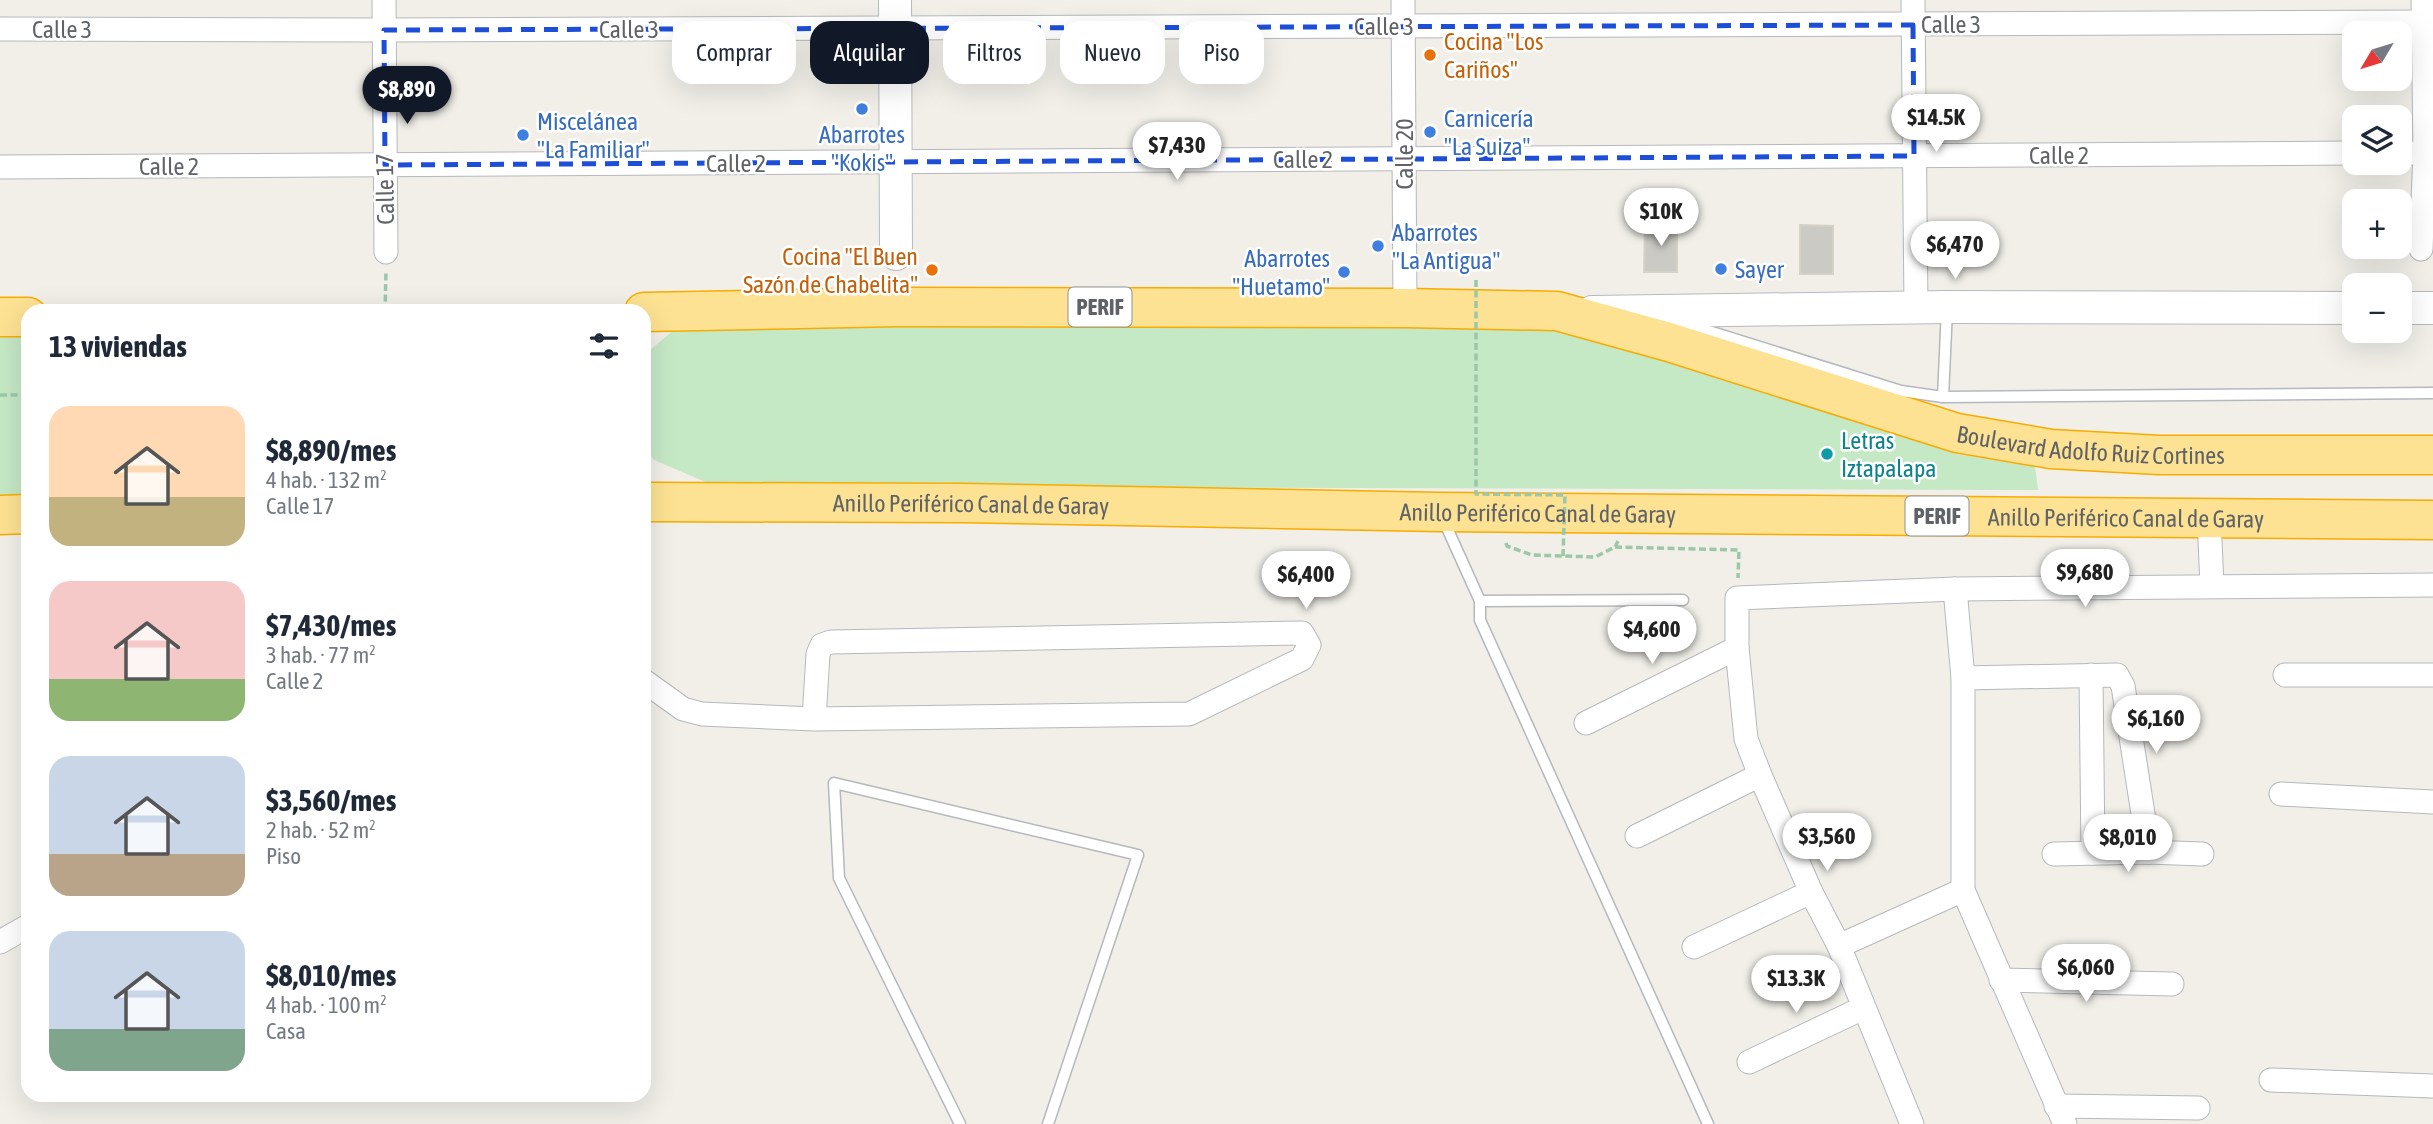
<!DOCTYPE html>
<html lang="es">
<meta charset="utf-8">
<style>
:root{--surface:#fff;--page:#f6f6f7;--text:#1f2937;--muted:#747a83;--accent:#111827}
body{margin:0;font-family:"Asap Condensed",sans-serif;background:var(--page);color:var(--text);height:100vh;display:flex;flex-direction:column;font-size:26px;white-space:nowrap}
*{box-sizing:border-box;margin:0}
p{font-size:23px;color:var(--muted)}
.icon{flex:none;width:38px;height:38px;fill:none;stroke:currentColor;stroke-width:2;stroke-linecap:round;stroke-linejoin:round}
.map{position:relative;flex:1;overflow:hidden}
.drawer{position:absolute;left:21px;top:304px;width:630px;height:798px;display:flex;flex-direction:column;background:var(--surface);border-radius:21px;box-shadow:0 7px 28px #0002}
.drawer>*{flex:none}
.hud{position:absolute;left:672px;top:21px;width:665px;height:63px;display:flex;gap:14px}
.needle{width:46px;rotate:232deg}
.buttons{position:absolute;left:2342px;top:21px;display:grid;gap:14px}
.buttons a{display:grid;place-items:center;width:70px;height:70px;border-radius:14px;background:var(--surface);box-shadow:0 7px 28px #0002;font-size:35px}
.price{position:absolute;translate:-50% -60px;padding:0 16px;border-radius:24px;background:#fff;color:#222;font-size:23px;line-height:46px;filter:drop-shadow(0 2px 4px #0008)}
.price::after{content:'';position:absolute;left:50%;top:42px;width:21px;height:16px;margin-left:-10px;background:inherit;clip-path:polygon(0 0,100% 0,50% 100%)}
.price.current{background:var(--accent);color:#fff}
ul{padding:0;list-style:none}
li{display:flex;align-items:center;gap:21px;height:175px;padding:0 28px}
li span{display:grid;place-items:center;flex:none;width:196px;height:140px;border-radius:21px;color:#555}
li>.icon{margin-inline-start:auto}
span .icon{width:84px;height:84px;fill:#fffc;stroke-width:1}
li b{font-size:30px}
h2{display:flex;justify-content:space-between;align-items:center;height:84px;padding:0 28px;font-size:30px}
.pill{padding:0 24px;border-radius:21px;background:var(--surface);box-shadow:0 7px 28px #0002;font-size:24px;line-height:63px}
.pill.current{background:var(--accent);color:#fff}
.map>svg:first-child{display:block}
.green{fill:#c5e8c5}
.building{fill:#cccac5;stroke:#d6d1c6;stroke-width:2}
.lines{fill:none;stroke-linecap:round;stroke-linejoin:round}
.lane-casing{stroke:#b5b8bc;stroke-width:13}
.street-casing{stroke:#b5b8bc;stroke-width:25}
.secondary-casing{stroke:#b6babf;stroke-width:34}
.highway-casing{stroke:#f9ab00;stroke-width:41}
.path{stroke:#9cc7a9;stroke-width:3.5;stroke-dasharray:7 3.5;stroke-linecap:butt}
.lane{stroke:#fff;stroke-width:10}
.street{stroke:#fff;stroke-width:23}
.secondary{stroke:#fff;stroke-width:32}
.highway{stroke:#fde293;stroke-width:38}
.path-bridge{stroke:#9cc7a9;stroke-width:3.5;stroke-dasharray:7 3.5;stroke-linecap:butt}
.marked{fill:none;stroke:#1d4ed8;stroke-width:5;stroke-dasharray:14 9;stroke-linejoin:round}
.food-dot{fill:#e8710a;stroke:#fff;stroke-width:2.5}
.shop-dot{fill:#3f7fe0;stroke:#fff;stroke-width:2.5}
.culture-dot{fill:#0f9aa8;stroke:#fff;stroke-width:2.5}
.labels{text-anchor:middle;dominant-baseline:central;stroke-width:5;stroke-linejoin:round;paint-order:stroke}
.shield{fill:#fff;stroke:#8f9295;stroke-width:2}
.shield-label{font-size:23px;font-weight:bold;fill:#5f6368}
.street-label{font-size:24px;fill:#5f6368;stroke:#fff}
.food-label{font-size:24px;fill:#c56008;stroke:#fff;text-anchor:start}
.shop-label{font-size:24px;fill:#366cbe;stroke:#fff;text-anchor:start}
.culture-label{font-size:24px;fill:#0d838f;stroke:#fff;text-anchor:start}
</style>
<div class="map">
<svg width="2433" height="1124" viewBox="0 0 2433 1124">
<rect width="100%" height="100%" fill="#f1efe8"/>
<g class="green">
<path d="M1567,303l388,151 80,12 3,24 -1323,-4 -61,-26 -10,-13v-92l43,-36z"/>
<path d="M28,327v172h-28v-171z"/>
</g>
<g class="building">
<path d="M1645,223l32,1v48h-33z"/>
<path d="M1800,225l33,1v48h-33z"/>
</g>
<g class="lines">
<g class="lane-casing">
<g id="lane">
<path d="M1683,323l218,68 42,6 490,-4"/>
<path d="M1943,397l4,-88"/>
<path d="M1443,519l37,82v19l228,504"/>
<path d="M1480,601l203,-1"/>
<path d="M960,1124l-121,-246 -5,-95 304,72 -90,269"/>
</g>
</g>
<g class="street-casing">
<g id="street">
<path d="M384,0l2,252"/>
<path d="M1403,0l2,308"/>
<path d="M1913,0l3,308"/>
<path d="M0,29l384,1 2049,-8"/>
<path d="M2399,153h34"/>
<path d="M0,167l2354,-14"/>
<path d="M2421,249l4,-96 -2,-153"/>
<path d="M2209,518l3,68"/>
<path d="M1955,589l8,89v212l102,234"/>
<path d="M2091,675l2,178"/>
<path d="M2285,675h148"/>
<path d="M1963,678l154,-3 6,11 26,166"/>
<path d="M644,681l39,28 19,5 112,5 375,-5 113,-55 7,-14 -7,-12 -471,9 -9,3 -4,9 -4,65"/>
<path d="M1586,723l151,-75"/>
<path d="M2281,794l152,8"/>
<path d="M1637,836l123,-61"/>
<path d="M2054,854l95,-2 53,2"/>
<path d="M0,942l28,-16"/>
<path d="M1839,946l124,-56"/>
<path d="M1694,947l117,-55"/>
<path d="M2001,980l171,4"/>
<path d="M1749,1062l114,-54"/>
<path d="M2271,1080l162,6"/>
<path d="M2056,1106l142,2"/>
<path d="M1912,1124l-73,-178 -28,-54 -51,-117 -14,-36 -9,-91v-50l218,-9 478,-4"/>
</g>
</g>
<g class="secondary-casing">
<g id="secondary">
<path d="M895,0l1,254"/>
<path d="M2399,308h34"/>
<path d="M1592,312l355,-5 407,1"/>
</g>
</g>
<g class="highway-casing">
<g id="highway">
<path id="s1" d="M644,312l254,-5 507,1 152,3 112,31 288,91 94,16 108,6h274"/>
<path d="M0,317h28"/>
<path id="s2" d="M644,502l318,1 478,9 993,8"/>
<path d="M0,515l28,-1"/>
</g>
</g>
<g class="path">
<path d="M385,312l1,-40"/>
<path d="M0,395h28"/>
<path d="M1506,543l1,3 25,9 63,2 20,-10 3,-6"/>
<path d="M1615,547l124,3 -1,28"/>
</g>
<use href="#lane" class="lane"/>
<use href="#street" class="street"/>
<use href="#secondary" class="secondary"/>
<use href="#highway" class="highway"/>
<path class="path-bridge" d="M1476,280v214l89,1 -2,61"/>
</g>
<path class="marked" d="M1913,25l1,131 -1529,9 -1,-135z"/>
<g class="food-dot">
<circle cx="1430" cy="55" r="7"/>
<circle cx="932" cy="270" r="7"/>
</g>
<g class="shop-dot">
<circle cx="862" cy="109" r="7"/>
<circle cx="1430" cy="132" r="7"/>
<circle cx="523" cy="135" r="7"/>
<circle cx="1378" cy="246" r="7"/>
<circle cx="1721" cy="269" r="7"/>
<circle cx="1344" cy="272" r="7"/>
</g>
<circle class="culture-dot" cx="1827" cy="454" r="7"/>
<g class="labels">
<g class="shield">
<rect x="1068.5" y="287.5" width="63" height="39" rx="5"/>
<rect x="1905.5" y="496.5" width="63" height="39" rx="5"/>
</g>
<g class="shield-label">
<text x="1100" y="307">PERIF</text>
<text x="1937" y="516">PERIF</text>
</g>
<g class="street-label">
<text x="1951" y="24">Calle 3</text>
<text x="1384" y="26">Calle 3</text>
<text x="62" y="29">Calle 3</text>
<text x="629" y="29">Calle 3</text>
<text transform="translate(1404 154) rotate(-90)">Calle 20</text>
<text x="2059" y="155">Calle 2</text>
<text x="1303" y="159">Calle 2</text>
<text x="736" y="163">Calle 2</text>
<text x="169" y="166">Calle 2</text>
<text transform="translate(385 189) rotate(-91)">Calle 17</text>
<text stroke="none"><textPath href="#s1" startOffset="1466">Boulevard Adolfo Ruiz Cortines</textPath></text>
<text stroke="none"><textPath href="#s2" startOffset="327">Anillo Periférico Canal de Garay</textPath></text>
<text stroke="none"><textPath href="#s2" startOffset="894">Anillo Periférico Canal de Garay</textPath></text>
<text stroke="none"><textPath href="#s2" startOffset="1482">Anillo Periférico Canal de Garay</textPath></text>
</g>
<g class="food-label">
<text x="1444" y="41">Cocina "Los<tspan x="1444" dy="28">Cariños"</tspan></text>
<text x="918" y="256" text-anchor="end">Cocina "El Buen<tspan x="918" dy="28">Sazón de Chabelita"</tspan></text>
</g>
<g class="shop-label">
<text x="1444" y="118">Carnicería<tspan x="1444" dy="28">"La Suiza"</tspan></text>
<text x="537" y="121">Miscelánea<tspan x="537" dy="28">"La Familiar"</tspan></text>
<text x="862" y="134" text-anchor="middle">Abarrotes<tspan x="862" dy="28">"Kokis"</tspan></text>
<text x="1392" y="232">Abarrotes<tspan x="1392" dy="28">"La Antigua"</tspan></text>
<text x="1330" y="258" text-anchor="end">Abarrotes<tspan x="1330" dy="28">"Huetamo"</tspan></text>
<text x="1735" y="269">Sayer</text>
</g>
<g class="culture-label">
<text x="1841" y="440">Letras<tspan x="1841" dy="28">Iztapalapa</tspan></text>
</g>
</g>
</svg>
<div class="buttons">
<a><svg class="needle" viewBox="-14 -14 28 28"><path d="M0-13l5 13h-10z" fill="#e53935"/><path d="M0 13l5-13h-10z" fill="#747a83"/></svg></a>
<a><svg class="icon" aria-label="layers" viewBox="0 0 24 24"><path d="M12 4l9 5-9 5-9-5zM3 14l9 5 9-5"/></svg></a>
<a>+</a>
<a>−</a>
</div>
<b class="price current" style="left:407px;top:126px">$8,890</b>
<b class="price" style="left:1936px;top:154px">$14.5K</b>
<b class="price" style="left:1177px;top:182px">$7,430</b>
<b class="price" style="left:1661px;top:248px">$10K</b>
<b class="price" style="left:1955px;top:281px">$6,470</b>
<b class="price" style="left:2085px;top:609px">$9,680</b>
<b class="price" style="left:1306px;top:611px">$6,400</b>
<b class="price" style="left:1652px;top:666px">$4,600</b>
<b class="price" style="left:2156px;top:755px">$6,160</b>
<b class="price" style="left:1827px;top:873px">$3,560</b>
<b class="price" style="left:2128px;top:874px">$8,010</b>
<b class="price" style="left:2086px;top:1004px">$6,060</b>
<b class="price" style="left:1796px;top:1015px">$13.3K</b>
<div class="hud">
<a class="pill">Comprar</a>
<a class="pill current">Alquilar</a>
<a class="pill">Filtros</a>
<a class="pill">Nuevo</a>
<a class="pill">Piso</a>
</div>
<section class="drawer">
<h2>13 viviendas<svg class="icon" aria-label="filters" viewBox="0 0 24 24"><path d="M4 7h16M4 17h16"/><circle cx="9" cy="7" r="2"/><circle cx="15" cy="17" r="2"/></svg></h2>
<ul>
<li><span style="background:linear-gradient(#ffd9b3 65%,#c2b280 0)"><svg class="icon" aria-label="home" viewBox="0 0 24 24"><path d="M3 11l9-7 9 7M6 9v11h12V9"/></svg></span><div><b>$8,890/mes</b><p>4 hab. · 132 m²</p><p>Calle 17</p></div></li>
<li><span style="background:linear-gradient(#f6c9c9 70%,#8fb573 0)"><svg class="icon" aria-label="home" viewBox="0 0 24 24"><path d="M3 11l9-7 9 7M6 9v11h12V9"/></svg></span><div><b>$7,430/mes</b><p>3 hab. · 77 m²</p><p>Calle 2</p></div></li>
<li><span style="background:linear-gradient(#c9d6e8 70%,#b9a48a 0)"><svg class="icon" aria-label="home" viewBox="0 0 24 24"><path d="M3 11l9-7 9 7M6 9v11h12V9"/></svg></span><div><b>$3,560/mes</b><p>2 hab. · 52 m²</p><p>Piso</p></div></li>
<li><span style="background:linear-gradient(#c9d6e8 70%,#7fa58c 0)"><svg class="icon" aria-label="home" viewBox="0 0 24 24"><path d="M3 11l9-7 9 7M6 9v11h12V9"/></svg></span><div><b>$8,010/mes</b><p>4 hab. · 100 m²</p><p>Casa</p></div></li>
</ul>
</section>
</div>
